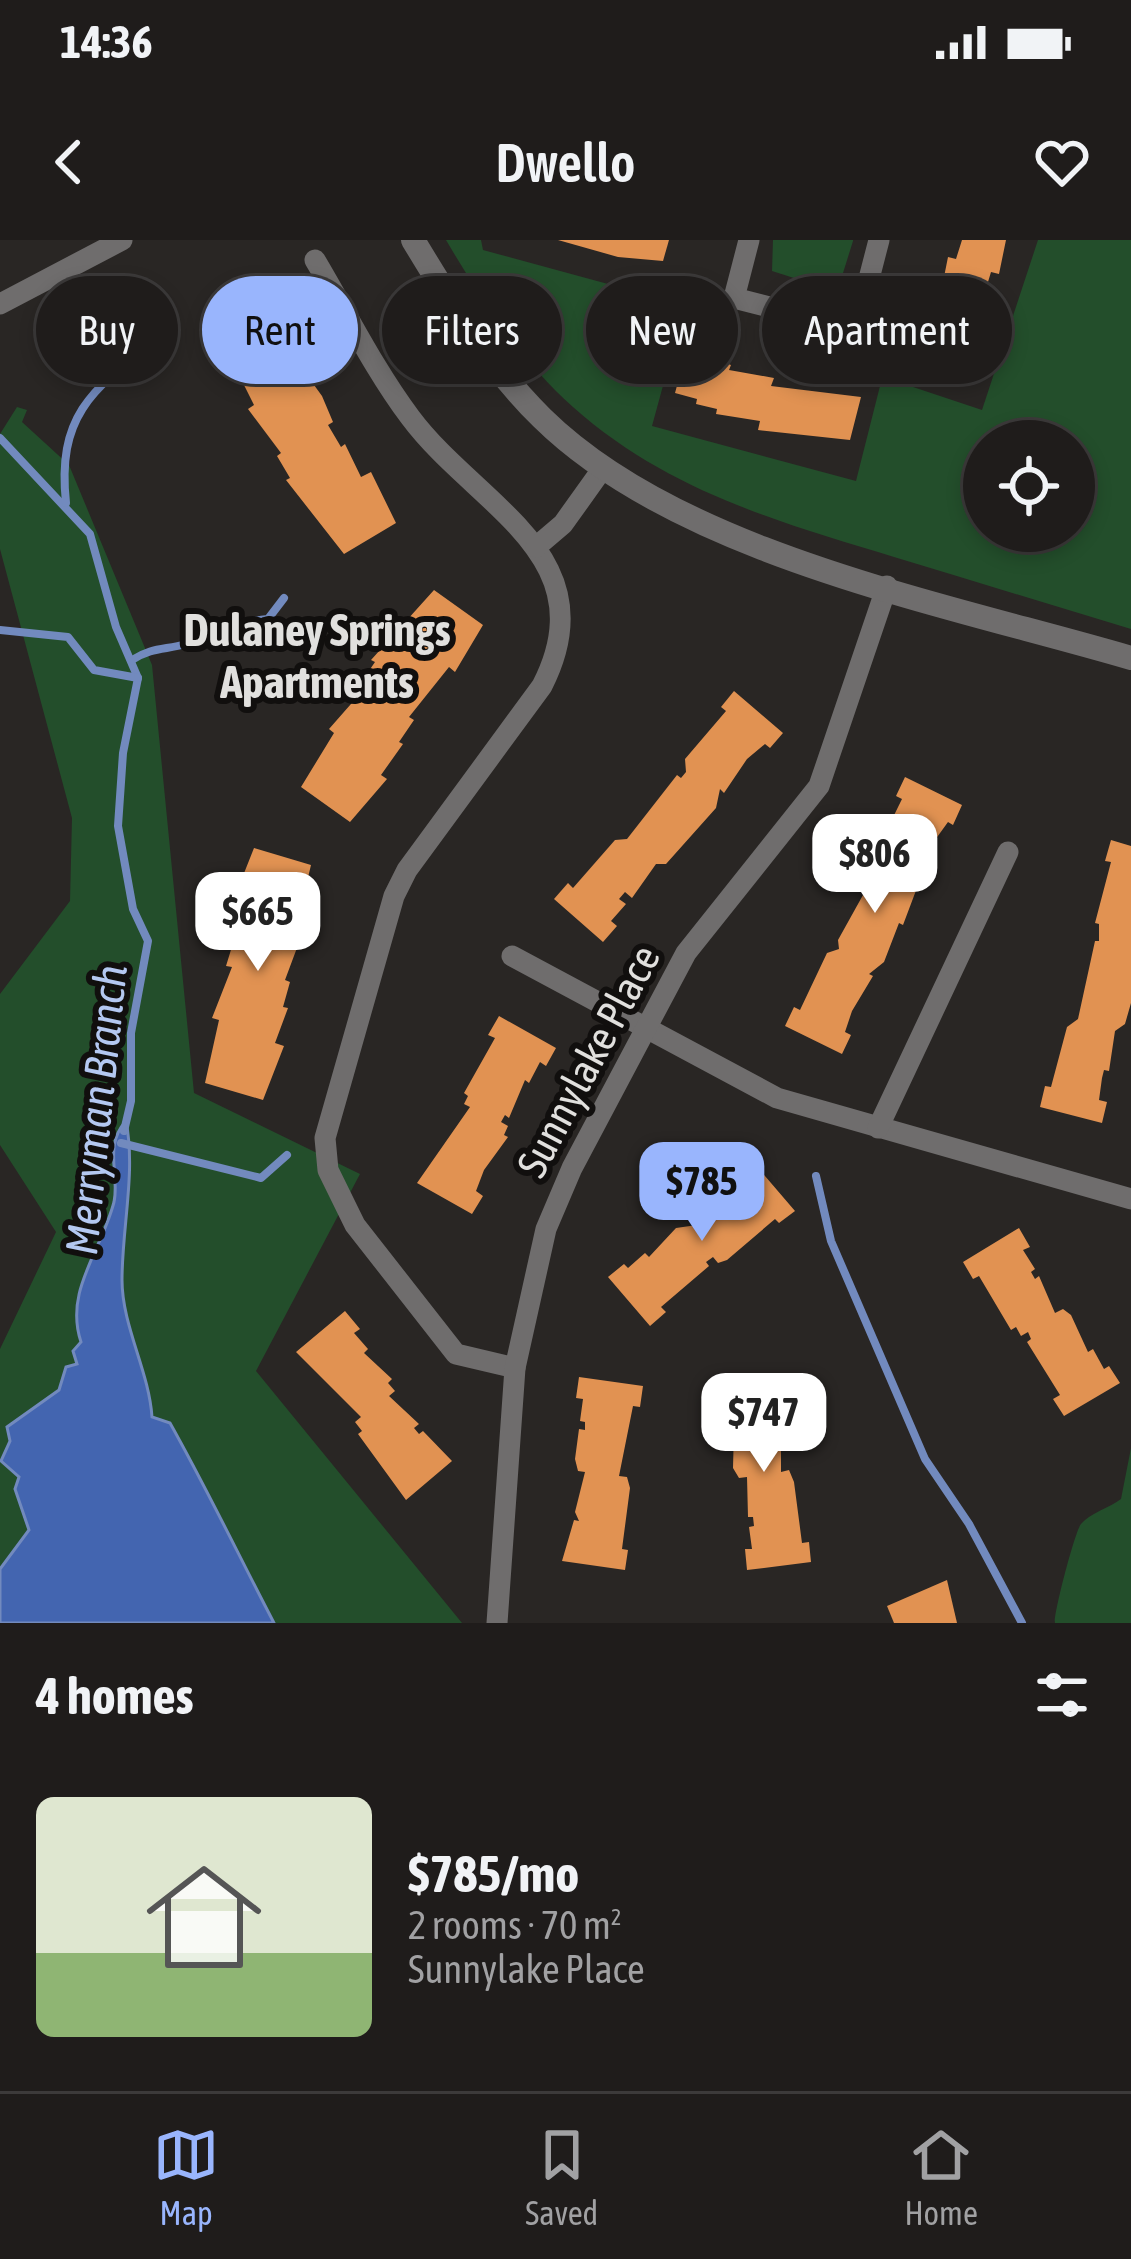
<!DOCTYPE html>
<meta charset="utf-8">
<style>
:root{--surface:#1f1c1b;--page:#272524;--text:#f1f3f6;--muted:#a1a1a3;--line:#3c3a3a;--accent:#99b5fd}
body{margin:0;font-family:"Asap Condensed",sans-serif;background:var(--page);color:var(--text);height:100vh;display:flex;flex-direction:column;font-size:45px;white-space:nowrap}
*{box-sizing:border-box;margin:0}
p{font-size:39px;color:var(--muted)}
.icon{flex:none;width:66px;height:66px;fill:none;stroke:currentColor;stroke-width:2;stroke-linecap:round;stroke-linejoin:round}
.map{position:relative;height:1383px;overflow:hidden}
.sheet{display:flex;flex-direction:column;background:var(--surface);flex:1}
.sheet>*{flex:none}
.top-card{position:absolute;left:36px;top:36px;width:1059px;height:108px;display:flex;gap:24px}
.controls{position:absolute;left:963px;top:180px;display:grid;gap:24px}
.controls a{display:grid;place-items:center;width:132px;height:132px;border-radius:50%;background:var(--surface);box-shadow:0 6px 18px #0003,0 0 0 3px var(--line);font-size:60px}
.price{position:absolute;translate:-50% -102px;padding:0 27px;border-radius:24px;background:#fff;color:#222;font-size:39px;line-height:78px;filter:drop-shadow(0 3px 6px #0008)}
.price::after{content:'';position:absolute;left:50%;top:72px;width:36px;height:27px;margin-left:-18px;background:inherit;clip-path:polygon(0 0,100% 0,50% 100%)}
.price.active{background:var(--accent);color:#111}
ul{padding:0;list-style:none}
li{display:flex;align-items:center;gap:36px;height:300px;padding:0 36px}
li span{display:grid;place-items:center;flex:none;width:336px;height:240px;border-radius:18px;color:#555}
li>.icon{margin-inline-start:auto}
span .icon{width:144px;height:144px;fill:#fffc;stroke-width:1}
li b{font-size:51px}
h2{display:flex;justify-content:space-between;align-items:center;height:144px;padding:0 36px;font-size:51px}
.tag{padding:0 42px;border-radius:54px;background:var(--surface);box-shadow:0 6px 18px #0003,0 0 0 3px var(--line);font-size:42px;line-height:108px}
.tag.active{background:var(--accent);color:#111}
.status{display:flex;justify-content:space-between;align-items:center;height:84px;padding:0 60px;background:var(--surface);direction:ltr}
.status svg{height:33px;fill:currentColor}
header{display:flex;justify-content:space-between;align-items:center;height:156px;padding:0 36px;background:var(--surface);font-size:54px;font-weight:600}
.tab-bar{display:flex;justify-content:space-around;align-items:center;height:168px;border-top:3px solid var(--line);background:var(--surface);font-size:33px;color:var(--muted)}
.tab-bar a{display:grid;justify-items:center;gap:6px}
.tab-bar .active{color:var(--accent)}
.map>svg:first-child{display:block}
.green{fill:#234e2b;fill-rule:evenodd}
.water{fill:#4365b0;stroke:#728abe;stroke-width:3}
.lines{fill:none;stroke-linecap:round;stroke-linejoin:round}
.stream{stroke:#728abe;stroke-width:8}
.building{fill:#e19252}
.minor{stroke:#6f6d6d;stroke-width:21}
.tertiary{stroke:#6f6d6d;stroke-width:24}
.labels{text-anchor:middle;dominant-baseline:central;stroke-width:12;stroke-linejoin:round;paint-order:stroke}
.street-label{font-size:42px;fill:#e1e0de;stroke:#110f0e}
.neighbourhood-label{font-size:45px;font-weight:bold;fill:#e1e0de;stroke:#110f0e}
.water-label{font-size:45px;font-style:italic;fill:#b4c8f1;stroke:#110f0e}
</style>
<div class="status"><b>14:36</b><svg viewBox="0 0 49 12"><path d="M0 12V9h3v3zM5 12V6h3v6zM10 12V3h3v9zM15 12V0h3v12zM26 1h20v11H26zM47 4h2v5h-2z"/></svg></div>
<header><svg class="icon" aria-label="back" viewBox="0 0 24 24"><path d="M15 5l-7 7 7 7"/></svg>Dwello<svg class="icon" aria-label="heart" viewBox="0 0 24 24"><path d="M12 20l-8-8c-3-5 5-10 8-4 3-6 11-1 8 4z"/></svg></header>
<div class="map">
<svg width="1131" height="1383" viewBox="0 0 1131 1383">
<rect width="100%" height="100%" fill="#292624"/>
<g class="green">
<path d="M446,0h35l2,10 202,55 -33,121 204,55 24,-95 -7,-13 11,3 5,-18 15,26 78,26 56,-170h93v389c-79,-24 -158,-48 -237,-72 -116,-35 -228,-67 -321,-150 -53,-47 -91,-106 -127,-167zM984,201h90v90h-90z"/>
<path d="M773,0h80v1l-10,32 -24,13 -47,-15z"/>
<path d="M17,167l10,3 -5,12 47,43 83,200 42,428 166,81 -104,197 206,252h-462v-274l56,-117 -56,-87v-151l70,-93 2,-83 -72,-269v-115z"/>
<path d="M1131,1208v175h-76c-2,-7 20,-92 26,-99 9,-11 28,-16 40,-25z"/>
</g>
<path class="water" d="M126,881c10,51 -4,106 -4,159 0,46 27,91 30,137l18,6c37,66 69,133 104,200h-274v-54l29,-39 -14,-41 4,-12 -18,-16 9,-20 -3,-14 52,-37 7,-23 11,-3 -4,-13 8,-9c-17,-51 20,-90 33,-140 6,-27 -11,-56 12,-81z"/>
<g class="lines">
<g class="stream">
<path d="M0,198l90,96 26,93 22,51 -15,75 -5,73 15,83 15,32 -17,92v68l-7,30"/>
<path d="M66,263c-9,-85 24,-113 87,-160"/>
<path d="M0,390l68,7 26,33 44,8"/>
<path d="M132,420c20,-13 33,-10 54,-16 29,-9 51,-22 82,-25l16,-21"/>
<path d="M121,903l140,35 26,-23"/>
<path d="M816,936l15,65 94,218 44,65 53,99"/>
</g>
</g>
<g class="building">
<path d="M558,0h111l-6,21 -45,-4z"/>
<path d="M962,0h44l-7,34 -8,-2 -6,20 -7,46 -20,40 -45,-14 22,-42 13,-65 8,2z"/>
<path d="M277,77l32,45 -8,5 21,29 11,26 -5,3 13,22 4,-3 16,33 10,-5 25,51 -52,31 -58,-74 4,-2 -13,-22 4,-3 -33,-44 6,-4 -29,-58z"/>
<path d="M687,109l44,16 -2,5 45,8 -3,8 90,11 -11,43 -92,-10 2,-9 -44,-7 1,-5 -21,-5 1,-5 -22,-6z"/>
<path d="M434,350l49,35 -28,47 -6,-5 -40,50 5,3 -15,22 4,2 -22,31 6,4 -37,43 -49,-35 33,-54 -5,-4 36,-41 -5,-4 15,-22 -4,-2z"/>
<path d="M734,451l49,42 -13,15 -5,-4 -18,15 -23,34 -4,-4 -4,19 -50,56h-10l-24,34 -7,-6 -6,7 7,5 -15,17 6,5 -14,16 -49,-43 14,-16 5,5 42,-48 12,-1 50,-64 4,3 5,-6 -1,-13 41,-48 -5,-4z"/>
<path d="M905,537l57,28 -9,20 -5,-3 -13,18 -32,85 -4,-2 -15,39 -15,12 4,2 -21,35 -7,21 6,3 -9,19 -57,-28 9,-19 6,3 27,-57 12,-4 -1,-9 40,-72 -4,-12 28,-57 -6,-3z"/>
<path d="M1111,600l20,6v157l-6,21 -10,7 -6,40 -5,-1 -2,8 -3,22 8,2 -5,21 -62,-16 5,-21 6,1 16,-60 11,-8 17,-78h4v-17l-4,-1 16,-61 -6,-1z"/>
<path d="M254,608l57,17 -15,62 8,2 -19,51 5,2 -7,25 5,1 -13,35 9,3 -21,54 -58,-17 14,-63 -7,-2 20,-51 -6,-1 8,-26 -5,-2 10,-36 -6,-1z"/>
<path d="M499,776l57,32 -10,18 -6,-4 -11,21 -4,-3 -16,38 -4,-3 -4,7 7,4 -4,9 4,2 -24,33 -8,21 7,5 -11,18 -55,-31 53,-76 -6,-3 4,-8 -4,-3 31,-55 -7,-3z"/>
<path d="M753,922l42,49 -16,12 -4,-4 -48,41 -9,3 -5,-6 -7,5 3,4 -48,41 5,5 -16,14 -42,-49 16,-13 4,4 17,-15 4,4 27,-29 21,-3 -4,-4 35,-23 -3,-3 17,-15 -4,-4z"/>
<path d="M1019,988l11,19 -7,3 12,19 -4,3 4,7 4,-3 16,37 8,-4 8,6 17,37 5,-3 11,20 5,-3 11,17 -56,33 -11,-17 7,-4 -33,-53 4,-3 -3,-7 -7,4 -5,-9 -5,3 -32,-54 -6,3 -10,-17z"/>
<path d="M345,1071l15,18 -6,4 14,16 -4,4 28,26 -4,4 7,8 -6,5 30,28 -5,4 5,6 4,-3 29,30 -46,39 -48,-66 4,-3 -7,-9 6,-5 -65,-65z"/>
<path d="M579,1137l64,9 -3,21 -7,-1 -14,70 8,1 3,11 -8,61 6,1 -3,20 -63,-9 12,-41 5,1 -4,-9 10,-40 -7,-1 -3,-12 4,-30 6,1v-8l-5,-1 3,-22 -7,-1z"/>
<path d="M781,1140v92l8,-2 5,12 8,61 7,-1 2,20 -64,8 -2,-21h7l-3,-22 5,-1 -1,-9h-5l-1,-40 -8,1 -6,-10 1,-40 -6,1 -11,-41z"/>
<path d="M947,1340l10,43h-63l-7,-17z"/>
</g>
<g class="lines">
<g class="minor">
<path d="M749,0l-15,58 122,31 23,-89"/>
<path d="M315,20c31,52 59,109 95,157 66,89 199,138 132,269l-135,184 -13,26 -69,242 3,32 27,55 101,129 59,14"/>
<path d="M0,64l122,-64"/>
<path d="M536,307l27,-23 40,-56"/>
<path d="M512,716l265,142 354,101"/>
<path d="M878,888l130,-276"/>
<path d="M497,1383l18,-255 31,-139 26,-61 114,-215 133,-167 68,-200"/>
</g>
<path class="tertiary" d="M413,0c38,63 76,126 129,178 138,136 405,186 589,240"/>
</g>
<g class="labels">
<g class="street-label">
<text transform="translate(588 821) rotate(-62)">Sunnylake Place</text>
</g>
<g class="neighbourhood-label">
<text x="317" y="390">Dulaney Springs<tspan x="317" dy="52">Apartments</tspan></text>
</g>
<g class="water-label">
<text transform="translate(96 870) rotate(-84)">Merryman Branch</text>
</g>
</g>
</svg>
<div class="controls">
<a><svg class="icon" aria-label="locate" viewBox="0 0 24 24"><circle cx="12" cy="12" r="6"/><path d="M12 2v4M12 18v4M2 12h4M18 12h4"/></svg></a>
</div>
<b class="price" style="left:875px;top:676px">$806</b>
<b class="price" style="left:258px;top:734px">$665</b>
<b class="price active" style="left:702px;top:1004px">$785</b>
<b class="price" style="left:764px;top:1235px">$747</b>
<div class="top-card">
<a class="tag">Buy</a>
<a class="tag active">Rent</a>
<a class="tag">Filters</a>
<a class="tag">New</a>
<a class="tag">Apartment</a>
</div>
</div>
<section class="sheet">
<h2>4 homes<svg class="icon" aria-label="filters" viewBox="0 0 24 24"><path d="M4 7h16M4 17h16"/><circle cx="9" cy="7" r="2"/><circle cx="15" cy="17" r="2"/></svg></h2>
<ul>
<li><span style="background:linear-gradient(#dfe7d0 65%,#8fb573 0)"><svg class="icon" aria-label="home" viewBox="0 0 24 24"><path d="M3 11l9-7 9 7M6 9v11h12V9"/></svg></span><div><b>$785/mo</b><p>2 rooms · 70 m²</p><p>Sunnylake Place</p></div></li>
</ul>
</section>
<nav class="tab-bar">
<a class="active"><svg class="icon" aria-label="map" viewBox="0 0 24 24"><path d="M3 6l6-2 6 2 6-2v14l-6 2-6-2-6 2zM9 4v14M15 6v14"/></svg>Map</a>
<a><svg class="icon" aria-label="saved" viewBox="0 0 24 24"><path d="M7 4h10v16l-5-4-5 4z"/></svg>Saved</a>
<a><svg class="icon" aria-label="home" viewBox="0 0 24 24"><path d="M3 11l9-7 9 7M6 9v11h12V9"/></svg>Home</a>
</nav>
